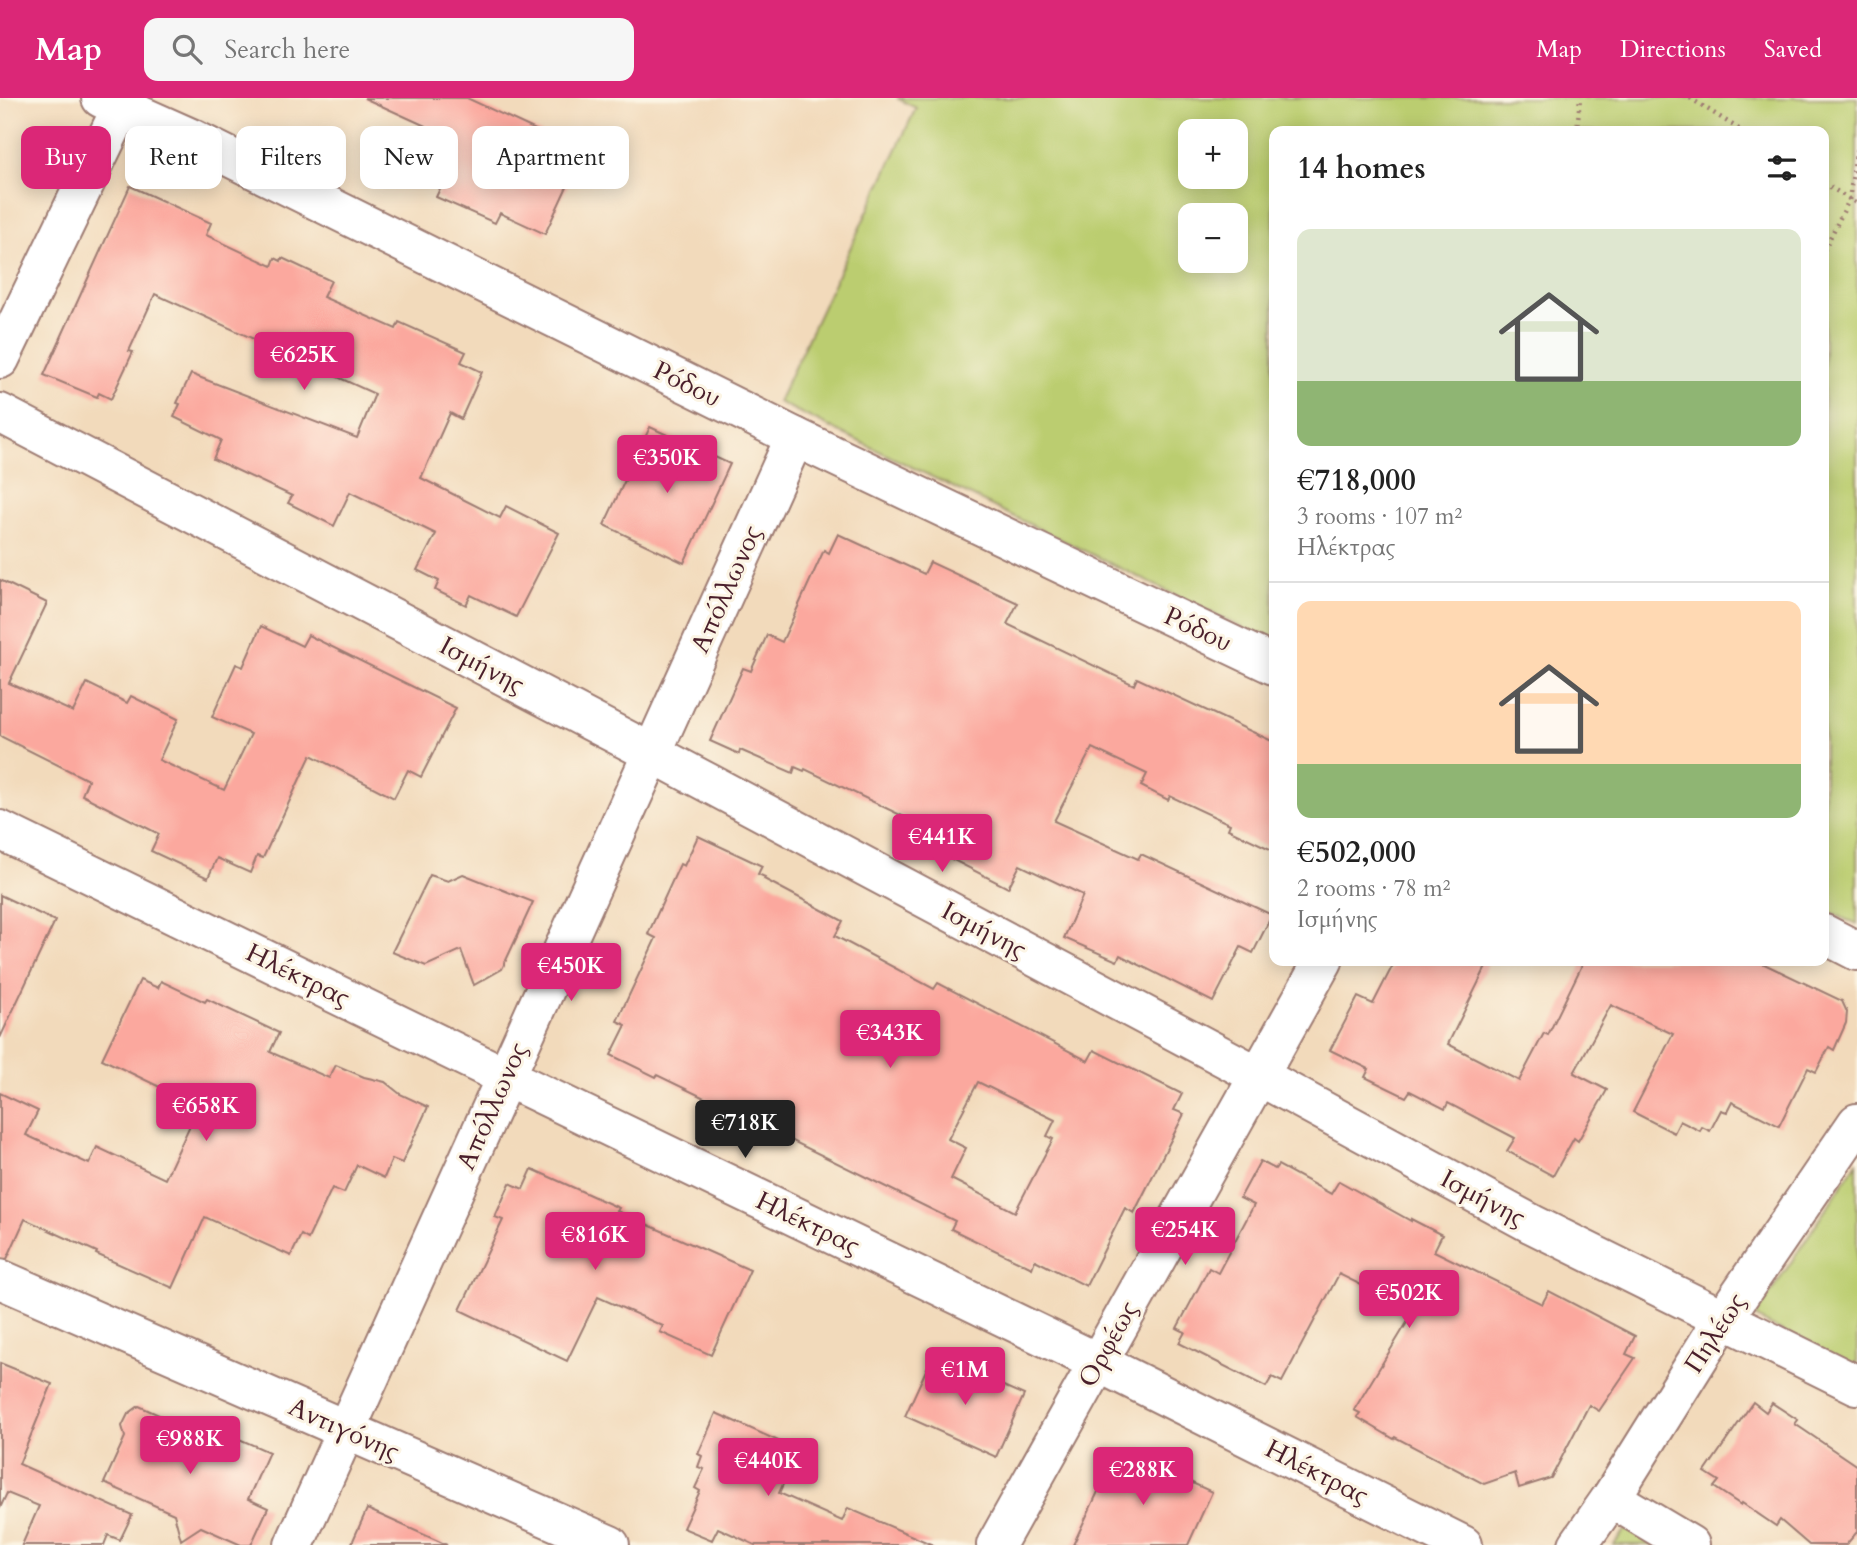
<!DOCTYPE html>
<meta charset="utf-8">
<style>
:root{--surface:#fff;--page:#f6f6f6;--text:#222;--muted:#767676;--line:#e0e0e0;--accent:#db2777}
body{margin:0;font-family:Cardo,serif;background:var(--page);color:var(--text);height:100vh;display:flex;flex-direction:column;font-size:26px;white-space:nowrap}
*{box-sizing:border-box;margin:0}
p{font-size:23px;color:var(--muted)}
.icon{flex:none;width:38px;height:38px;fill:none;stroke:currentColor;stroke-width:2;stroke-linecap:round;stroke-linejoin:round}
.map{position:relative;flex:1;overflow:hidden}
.details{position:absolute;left:1269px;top:28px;width:560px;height:840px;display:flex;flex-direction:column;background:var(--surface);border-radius:14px;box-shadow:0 4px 18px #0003}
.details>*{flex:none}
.banner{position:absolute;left:21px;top:28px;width:665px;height:63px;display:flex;gap:14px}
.buttons{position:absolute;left:1178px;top:21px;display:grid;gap:14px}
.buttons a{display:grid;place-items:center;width:70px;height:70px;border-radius:14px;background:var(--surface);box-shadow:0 4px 18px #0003;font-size:35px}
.price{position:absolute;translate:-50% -60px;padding:0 16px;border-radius:7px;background:var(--accent);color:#fff;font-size:23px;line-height:46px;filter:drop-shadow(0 2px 4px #0008)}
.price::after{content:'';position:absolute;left:50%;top:42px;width:21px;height:16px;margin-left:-10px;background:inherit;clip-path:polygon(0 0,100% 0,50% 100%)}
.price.current{background:#222;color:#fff}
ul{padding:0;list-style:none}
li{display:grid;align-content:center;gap:14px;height:371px;padding:0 28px}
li+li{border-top:2px solid var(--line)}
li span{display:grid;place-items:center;height:217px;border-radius:14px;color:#555}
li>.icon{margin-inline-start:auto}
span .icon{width:126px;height:126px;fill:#fffc;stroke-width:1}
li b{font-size:30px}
h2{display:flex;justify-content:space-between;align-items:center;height:84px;padding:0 28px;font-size:30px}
.chip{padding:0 24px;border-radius:14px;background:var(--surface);box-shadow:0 4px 18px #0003;font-size:24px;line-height:63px}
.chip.current{background:var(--accent);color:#fff}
header{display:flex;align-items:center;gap:42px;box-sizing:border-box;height:98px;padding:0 35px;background:var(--accent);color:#fff}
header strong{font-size:33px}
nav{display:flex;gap:38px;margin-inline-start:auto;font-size:24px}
.search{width:490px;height:63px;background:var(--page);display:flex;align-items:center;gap:18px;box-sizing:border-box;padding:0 24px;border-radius:14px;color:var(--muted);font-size:26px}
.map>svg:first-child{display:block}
.green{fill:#bbcd70;stroke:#82764e;stroke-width:2;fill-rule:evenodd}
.building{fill:#fba89e;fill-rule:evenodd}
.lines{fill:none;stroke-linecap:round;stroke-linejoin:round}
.street-casing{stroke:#9e7c73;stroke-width:42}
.secondary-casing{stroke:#9e7c73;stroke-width:42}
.path{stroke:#9e7c73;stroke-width:4.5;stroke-dasharray:2 5;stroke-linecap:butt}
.street{stroke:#fff;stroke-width:38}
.secondary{stroke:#fff;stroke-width:38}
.labels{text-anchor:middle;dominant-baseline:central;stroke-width:6;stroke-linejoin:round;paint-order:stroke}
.street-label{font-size:26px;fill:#4a1f2b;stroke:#fcf5e5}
</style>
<header>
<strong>Map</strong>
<div class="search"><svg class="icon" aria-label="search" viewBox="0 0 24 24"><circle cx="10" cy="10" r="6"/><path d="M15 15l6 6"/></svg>Search here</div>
<nav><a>Map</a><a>Directions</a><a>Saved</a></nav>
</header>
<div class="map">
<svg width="1857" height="1447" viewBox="0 0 1857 1447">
<rect width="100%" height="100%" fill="#fcf5e5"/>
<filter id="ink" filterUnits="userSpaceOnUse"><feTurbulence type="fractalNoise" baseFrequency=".0143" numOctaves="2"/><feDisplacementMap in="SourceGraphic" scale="14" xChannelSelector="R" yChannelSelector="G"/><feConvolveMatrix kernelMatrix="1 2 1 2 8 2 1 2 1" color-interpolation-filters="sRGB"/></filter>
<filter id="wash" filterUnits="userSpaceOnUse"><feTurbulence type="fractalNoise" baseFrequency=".00686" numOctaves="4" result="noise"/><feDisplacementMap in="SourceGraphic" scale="28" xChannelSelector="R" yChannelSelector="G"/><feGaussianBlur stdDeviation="1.57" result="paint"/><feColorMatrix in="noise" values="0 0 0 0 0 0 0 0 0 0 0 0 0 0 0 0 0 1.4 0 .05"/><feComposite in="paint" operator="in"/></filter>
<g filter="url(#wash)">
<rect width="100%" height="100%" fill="#f2dabb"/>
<g class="green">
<path d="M897,0h960v827l-33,-16v-778h-550v512l-496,-241 138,-294zM1190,33h46v46h-46zM1190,117h46v46h-46z"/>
<path d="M1857,1064v211l-102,-56z"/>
<path d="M1625,1431l31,16h-42z"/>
</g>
<g id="blocks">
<g class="building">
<path d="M364,0h103l116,54 -38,82 -45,-21 -5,10 -59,-26 19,-40 -10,-5 7,-14z"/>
<path d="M130,88l81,37 -5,12 66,31 3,-8 6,3 1,-3 49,23 -8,16 73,32 3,-7 67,30 -5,10 21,10 -21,47 -11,-6 -29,65 79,40 6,-12 53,27 -43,84 -45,-22 -5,10 -31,-15 4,-9 -22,-11 19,-36 -86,-42 -16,34 -46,-23 4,-7 -79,-37 8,-19 -47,-23 6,-13 -3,-1 14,-29 166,64 18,-44 -220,-100 -26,57 4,1 -22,47 -12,-6 -2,4 -53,-22z"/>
<path d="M650,329l80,37 -46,99 -80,-38z"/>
<path d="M838,436l86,40 6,-12 88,41 -11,21 127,61 3,-7 137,64v109l-46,-22 2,-5 -60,-28 -2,4 -27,-14 6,-12 -55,-26 -38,73 84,38 3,-5 131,61 -19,38 -12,-6 -28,55 -93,-47 -3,6 -53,-23 19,-43 -63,-30 -12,23 -74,-38 8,-15 -137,-66 -1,2 -9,-4 -2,6 -53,-23 -1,4 -29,-13 33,-73 8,3 16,-36 15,7 42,-92 5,3z"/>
<path d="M0,482l47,23 -38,80 64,29 14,-29 40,20 4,-7 47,23 -19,41 65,30 27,-56 -39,-17 24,-53 7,3 18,-41 41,20 6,-11 148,73 -35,69 -13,-7 -14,28 -83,-43 -48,103 -6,-2 -7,17 -33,-15 -9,20 -57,-27 8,-17 -77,-39 6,-15 -88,-44z"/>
<path d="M698,738l64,30 -4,8 7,3 -1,2 79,42 -8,15 99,53 4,-6 150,78 6,-11 88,44 -8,16 10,4 -50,99 -9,-5 -39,78 -51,-26 -3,8 -81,-39 4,-8 -203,-100 -95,-46 -1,2 -45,-22 15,-30 -9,-4 39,-83 -8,-4 32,-70 4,2zM978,984l77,38 -8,16 6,3 -38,73 -64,-33 15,-31 -18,-9z"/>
<path d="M463,776l70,28 -31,67 -28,16 -13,-35 -35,16 -34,-14 38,-77 18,6z"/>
<path d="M0,797l55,26 -55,117z"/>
<path d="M1395,863h94l-41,83 71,37 25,-48 4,2 36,-74h174l84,40 5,11 -1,11 -12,27 -5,-3 -13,25 -8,-4 -29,58 -47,-24 -5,10 -6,-2 -11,21 -8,-4 -2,4 -20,-10 -6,12 -41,-21 40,-78 -62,-29 -37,68 33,17 -29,51 -4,-3 -21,38 -46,-25 8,-13 -67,-35 -3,6 -35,-18 -4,6 -41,-20 4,-8 -39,-19 28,-53 15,7z"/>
<path d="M140,882l18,8 3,-7 44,21 2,-3 72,34 -9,19 59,26 7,-13 28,12 21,5 15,12 28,13 -26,56 -10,-4 -8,19 -27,-13 -13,28 -12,-5 -24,51 -7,-4 -10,21 -86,-39 -32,71 -77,-34 1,-2 -72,-33 -18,40 -7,-1v-165l38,18 -12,24 63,29 8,-17 68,32 34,-73 -97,-47z"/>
<path d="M1260,1063l15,8 3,-4 53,29 8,-13 72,40v-2l31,16 -8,16 108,53 7,-13 86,45 -9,18 9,4 -36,53 -10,-6 -38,73 -32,10 -4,-15 -31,11 -89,-47 -1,2 -37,-22 3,-4 -6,-3 57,-94 -18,-9 3,-5 -57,-28 -57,108 -10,-5 -6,10 -87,-44 6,-11 -8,-4 32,-60 9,5 36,-68 -14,-7z"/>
<path d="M532,1071l87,39 -2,3 133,59 -39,85 -51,-23 3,-6 -65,-29 -31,64 -107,-51 43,-90 -8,-3 15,-34 13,6z"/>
<path d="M940,1260l84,37 -28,62 -91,-41 22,-48 7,4z"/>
<path d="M0,1265l52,21 -33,80 113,51 -12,25 -12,-5 -4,10h-82l17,-39 -32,-13 -7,15z"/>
<path d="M1753,1304l13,10 6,-9 26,17 -3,4 62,42v66l-11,13h-37l-29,-25 -4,6 -34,-23 -1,2 -27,-18 5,-6 -14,-9z"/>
<path d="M139,1308l93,42 5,-10 32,14 -21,47 20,9 -17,37h-10l-40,-18 -20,13 -7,-26 -70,-31 21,-46 -3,-11 6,-12z"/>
<path d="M716,1315l67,30 -11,23 16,7 -9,20 63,28 6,-13 85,37h-178l-37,-17 -6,12 -29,-12 17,-37 -5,-3 9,-19 -6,-2 4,-11 -4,-2z"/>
<path d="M1118,1351l94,43 -24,53h-115z"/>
<path d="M367,1411l80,36h-96z"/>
</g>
</g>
</g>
<g filter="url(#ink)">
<use href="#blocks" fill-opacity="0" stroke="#9e7c73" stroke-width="2"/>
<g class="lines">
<g class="street-casing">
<g id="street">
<path d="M101,0l90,40 604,299 479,228"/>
<path d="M0,315l652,340 607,323 273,148 325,161"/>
<path d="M0,732l506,247 591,285 366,183"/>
<path d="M1824,836l33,17"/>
<path d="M0,1181l610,266"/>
<path d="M1611,1400l79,47"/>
<path d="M294,1447l501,-1108"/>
<path d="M996,1447l327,-584"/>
<path d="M1578,1447l33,-47 112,-179 134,-196"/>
</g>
</g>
<g class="secondary-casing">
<path id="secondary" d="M0,261l126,-261"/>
</g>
<g class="path">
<path d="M1690,0l52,33"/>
<path d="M1577,33l3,-33"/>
<path d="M1824,85l33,21"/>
<path d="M1824,152l25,-50 8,-54"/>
</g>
<use href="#street" class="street"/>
<use href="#secondary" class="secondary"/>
</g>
</g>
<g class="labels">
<g class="street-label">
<text transform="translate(687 286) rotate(26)">Ρόδου</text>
<text transform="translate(726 491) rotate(-66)">Απόλλωνος</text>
<text transform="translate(1198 531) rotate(25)">Ρόδου</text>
<text transform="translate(482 567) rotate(28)">Ισμήνης</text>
<text transform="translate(984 832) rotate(28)">Ισμήνης</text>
<text transform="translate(298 877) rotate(26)">Ηλέκτρας</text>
<text transform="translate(492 1008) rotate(-66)">Απόλλωνος</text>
<text transform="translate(1483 1100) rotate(28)">Ισμήνης</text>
<text transform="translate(808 1125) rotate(26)">Ηλέκτρας</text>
<text transform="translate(1715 1235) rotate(-57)">Πηλέως</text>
<text transform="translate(1108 1246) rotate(-61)">Ορφέως</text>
<text transform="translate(344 1331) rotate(24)">Αντιγόνης</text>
<text transform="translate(1317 1374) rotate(27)">Ηλέκτρας</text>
</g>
</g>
</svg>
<div class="buttons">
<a>+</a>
<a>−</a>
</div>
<b class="price" style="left:304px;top:294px">€625K</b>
<b class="price" style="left:667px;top:397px">€350K</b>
<b class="price" style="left:942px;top:776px">€441K</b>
<b class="price" style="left:571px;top:905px">€450K</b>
<b class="price" style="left:890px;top:972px">€343K</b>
<b class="price" style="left:206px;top:1045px">€658K</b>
<b class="price current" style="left:745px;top:1062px">€718K</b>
<b class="price" style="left:1185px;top:1169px">€254K</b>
<b class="price" style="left:595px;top:1174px">€816K</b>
<b class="price" style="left:1409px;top:1232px">€502K</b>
<b class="price" style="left:965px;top:1309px">€1M</b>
<b class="price" style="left:190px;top:1378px">€988K</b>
<b class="price" style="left:768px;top:1400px">€440K</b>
<b class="price" style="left:1143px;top:1409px">€288K</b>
<div class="banner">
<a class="chip current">Buy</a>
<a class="chip">Rent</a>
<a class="chip">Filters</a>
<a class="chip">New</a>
<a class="chip">Apartment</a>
</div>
<section class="details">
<h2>14 homes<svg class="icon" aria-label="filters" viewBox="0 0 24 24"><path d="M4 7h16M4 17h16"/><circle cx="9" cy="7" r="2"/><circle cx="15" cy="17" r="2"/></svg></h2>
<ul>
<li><span style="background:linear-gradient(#dfe7d0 70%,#8fb573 0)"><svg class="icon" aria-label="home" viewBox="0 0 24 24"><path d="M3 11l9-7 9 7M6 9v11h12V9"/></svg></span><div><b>€718,000</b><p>3 rooms · 107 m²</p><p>Ηλέκτρας</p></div></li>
<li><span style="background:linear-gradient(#ffd9b3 75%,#8fb573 0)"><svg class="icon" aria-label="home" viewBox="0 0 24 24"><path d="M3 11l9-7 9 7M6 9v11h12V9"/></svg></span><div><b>€502,000</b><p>2 rooms · 78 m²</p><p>Ισμήνης</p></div></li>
</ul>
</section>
</div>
